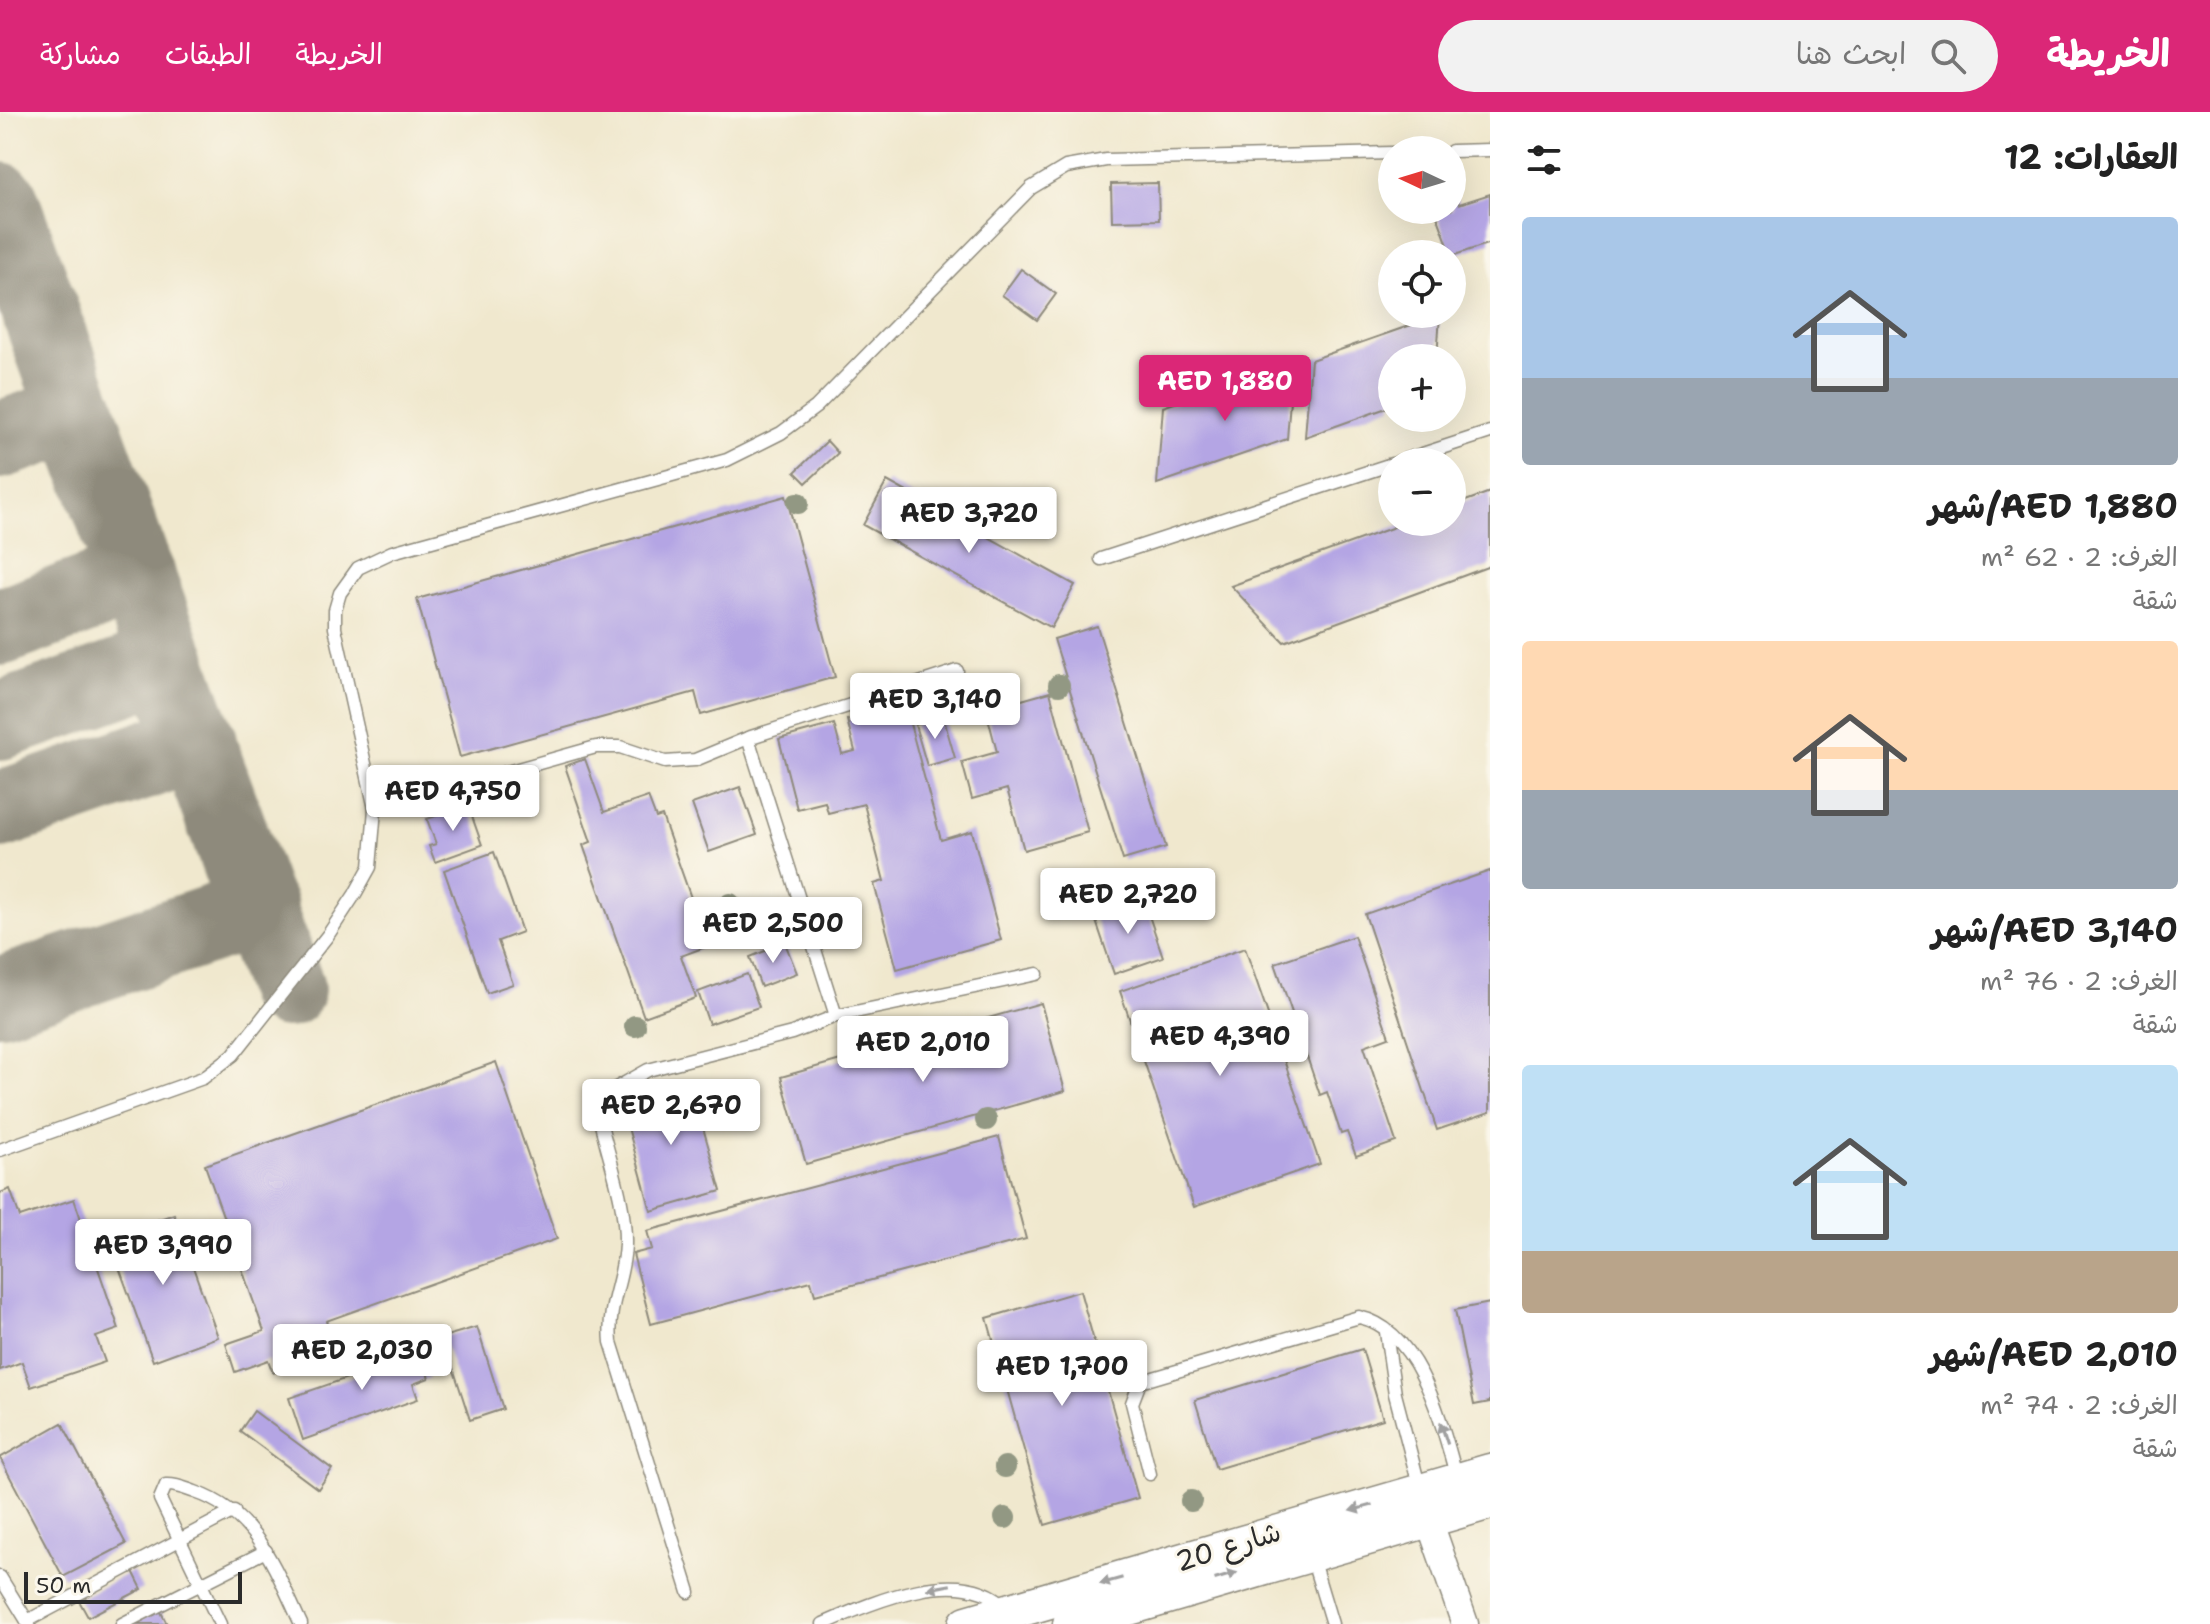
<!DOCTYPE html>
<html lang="ar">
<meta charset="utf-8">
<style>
:root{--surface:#fff;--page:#f2f2f2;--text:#222;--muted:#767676;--accent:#db2777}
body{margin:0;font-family:"Shantell Sans","Playpen Sans Arabic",sans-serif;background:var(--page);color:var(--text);direction:rtl;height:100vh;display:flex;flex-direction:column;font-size:30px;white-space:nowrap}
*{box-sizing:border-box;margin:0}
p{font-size:26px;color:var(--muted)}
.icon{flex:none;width:44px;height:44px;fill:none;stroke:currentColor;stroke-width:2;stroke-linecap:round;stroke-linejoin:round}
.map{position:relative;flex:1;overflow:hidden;direction:ltr}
.details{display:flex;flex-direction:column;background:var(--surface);width:720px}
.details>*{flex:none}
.needle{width:52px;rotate:274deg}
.fabs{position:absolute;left:1378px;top:24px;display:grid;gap:16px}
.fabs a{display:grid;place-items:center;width:88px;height:88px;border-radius:50%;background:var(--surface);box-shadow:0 8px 32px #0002;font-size:40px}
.scale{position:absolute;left:24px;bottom:20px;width:218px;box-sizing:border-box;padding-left:8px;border:4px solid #2b2b2b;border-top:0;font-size:22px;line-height:28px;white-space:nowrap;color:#2b2b2b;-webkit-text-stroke:6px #fbf7ec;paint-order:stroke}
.price{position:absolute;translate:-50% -68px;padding:0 18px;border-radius:8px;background:#fff;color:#222;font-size:26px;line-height:52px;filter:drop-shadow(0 2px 4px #0008)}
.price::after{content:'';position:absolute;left:50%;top:48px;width:24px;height:18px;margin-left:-12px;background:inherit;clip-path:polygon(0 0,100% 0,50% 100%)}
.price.active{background:var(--accent);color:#fff}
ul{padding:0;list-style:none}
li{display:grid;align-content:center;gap:16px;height:424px;padding:0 32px}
li span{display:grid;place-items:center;height:248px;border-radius:8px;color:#555}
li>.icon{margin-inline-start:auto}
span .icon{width:144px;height:144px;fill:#fffc;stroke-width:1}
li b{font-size:34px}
h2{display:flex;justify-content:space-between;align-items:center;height:96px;padding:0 32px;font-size:34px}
header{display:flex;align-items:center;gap:48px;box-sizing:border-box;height:112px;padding:0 40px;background:var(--accent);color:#fff}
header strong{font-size:38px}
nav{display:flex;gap:44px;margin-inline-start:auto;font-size:28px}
.search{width:560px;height:72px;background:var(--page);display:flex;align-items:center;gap:20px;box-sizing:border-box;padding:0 28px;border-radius:44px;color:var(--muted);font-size:30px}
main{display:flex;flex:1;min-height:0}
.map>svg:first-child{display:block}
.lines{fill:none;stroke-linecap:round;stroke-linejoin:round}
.taxiway{stroke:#8e8a7c;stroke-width:78}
.building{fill:#b4a5e4}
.service-casing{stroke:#8e8a7c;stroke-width:15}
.minor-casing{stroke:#8e8a7c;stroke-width:29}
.secondary-casing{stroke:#8e8a7c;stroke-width:39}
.service{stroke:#fff;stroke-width:12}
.minor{stroke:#fff;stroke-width:26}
.secondary{stroke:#fff;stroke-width:36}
.tree{fill:#929883}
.oneway{fill:#a0a0a0}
.labels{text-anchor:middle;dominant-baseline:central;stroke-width:6;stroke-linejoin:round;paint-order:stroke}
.street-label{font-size:28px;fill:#2b2b2b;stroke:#fbf7ec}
</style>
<header>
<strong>الخريطة</strong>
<div class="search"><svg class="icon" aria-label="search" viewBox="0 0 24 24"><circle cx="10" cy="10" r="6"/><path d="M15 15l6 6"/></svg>ابحث هنا</div>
<nav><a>الخريطة</a><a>الطبقات</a><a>مشاركة</a></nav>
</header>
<main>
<section class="details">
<h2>العقارات: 12<svg class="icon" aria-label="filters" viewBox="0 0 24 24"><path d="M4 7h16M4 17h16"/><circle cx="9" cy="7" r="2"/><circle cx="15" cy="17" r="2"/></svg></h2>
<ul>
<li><span style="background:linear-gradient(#a9c7e8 65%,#9aa5b1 0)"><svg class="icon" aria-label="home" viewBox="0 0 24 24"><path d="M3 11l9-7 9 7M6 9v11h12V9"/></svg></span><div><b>AED 1,880/شهر</b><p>الغرف: 2 · 62 m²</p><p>شقة</p></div></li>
<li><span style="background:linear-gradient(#ffd9b3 60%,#9aa5b1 0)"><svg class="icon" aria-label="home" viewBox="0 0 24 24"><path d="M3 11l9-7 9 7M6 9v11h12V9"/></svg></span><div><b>AED 3,140/شهر</b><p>الغرف: 2 · 76 m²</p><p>شقة</p></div></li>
<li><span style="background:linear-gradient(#bfe0f5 75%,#b9a48a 0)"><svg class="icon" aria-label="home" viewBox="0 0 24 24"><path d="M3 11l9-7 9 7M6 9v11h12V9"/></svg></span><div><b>AED 2,010/شهر</b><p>الغرف: 2 · 74 m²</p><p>شقة</p></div></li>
</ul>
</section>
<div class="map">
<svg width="1490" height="1512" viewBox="0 0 1490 1512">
<rect width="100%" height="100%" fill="#fbf7ec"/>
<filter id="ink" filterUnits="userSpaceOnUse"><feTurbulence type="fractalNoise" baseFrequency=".0125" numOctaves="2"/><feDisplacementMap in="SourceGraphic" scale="16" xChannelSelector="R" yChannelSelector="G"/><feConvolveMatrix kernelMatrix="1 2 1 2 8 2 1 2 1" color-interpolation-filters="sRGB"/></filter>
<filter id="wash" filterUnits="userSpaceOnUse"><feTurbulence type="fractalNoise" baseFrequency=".006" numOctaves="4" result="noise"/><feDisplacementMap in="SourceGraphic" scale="32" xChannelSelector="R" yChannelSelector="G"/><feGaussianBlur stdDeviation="1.8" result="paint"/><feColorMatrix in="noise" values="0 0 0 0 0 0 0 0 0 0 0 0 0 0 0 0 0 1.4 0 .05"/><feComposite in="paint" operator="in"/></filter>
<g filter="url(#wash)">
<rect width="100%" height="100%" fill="#f0e8ce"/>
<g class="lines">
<g class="taxiway">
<path d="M0,89l286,788"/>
<path d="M0,328l78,-27"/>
<path d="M0,515l137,-51"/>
<path d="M0,609l169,-60"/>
<path d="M0,698l198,-68"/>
<path d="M0,884l259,-88"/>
</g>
</g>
<g id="blocks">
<g class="building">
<path d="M1158,71l1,37 -47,1 -1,-37z"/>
<path d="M1454,78l5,14 31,-10v49l-38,13 -17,-46h17z"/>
<path d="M1021,157l35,25 -19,26 -35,-25z"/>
<path d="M1440,203l-3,43h-45v48l-87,31 6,-77z"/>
<path d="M1293,250l-6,77 -130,45 6,-77z"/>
<path d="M827,329l11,12 -32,30 -11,-11z"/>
<path d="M887,369l188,104 -24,43 -188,-103z"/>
<path d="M1490,380v74l-206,76 -53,-56 177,-64h44v-16z"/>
<path d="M786,384l49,181 -134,38 -6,-23 -235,65 -43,-158z"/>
<path d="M1097,514l69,221 -43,13 -69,-221z"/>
<path d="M1050,580l38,140 -64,18 -17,-61 -35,10 -10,-37 35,-10 -11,-42z"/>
<path d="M905,593l36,135 31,-9 29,109 -104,29 -23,-85 10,-3 -20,-77 -36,9 -3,-11 -28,7 -18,-70 55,-15 8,30 13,-3 -8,-31z"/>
<path d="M943,604l12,42 -28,8 -12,-41z"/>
<path d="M585,647l19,53 44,-15 8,21 6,-2 46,130 -27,10 15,42 -52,19 -61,-172 8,-3 -26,-76z"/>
<path d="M740,675l17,48 -48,17 -17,-48z"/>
<path d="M468,693l14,40 -47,17 -6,-16 7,-2 -9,-25z"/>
<path d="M494,740l28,80 -24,9 15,43 -26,9 -43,-123z"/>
<path d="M1490,759v241l-53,18 -72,-216z"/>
<path d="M1143,786l20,59 -49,17 -20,-59z"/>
<path d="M1354,824l35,101 -25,9 32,96 -40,14 -9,-24 -6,2 -14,-42 -7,3 -45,-132z"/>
<path d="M785,831l12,30 -36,14 -11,-30z"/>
<path d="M1245,836l75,216 -126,43 -74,-216z"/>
<path d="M747,862l12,33 -50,17 -11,-32z"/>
<path d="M1041,891l24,88 -259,73 -25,-87z"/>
<path d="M496,950l61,177 -231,82 7,21 -12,4 4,9 -52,18 -5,-13 -33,12 -9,-28 38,-13 -59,-166z"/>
<path d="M690,970l31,109 -70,20 -30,-109z"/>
<path d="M999,1025l27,102 -211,56 -4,-14 -160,43 -18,-70 19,-5 -5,-18z"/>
<path d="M10,1077l10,28 54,-18 45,130 -23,8 9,25 -74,25 -9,-25 -22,8v-177z"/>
<path d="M174,1102l44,123 -65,24 -45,-124z"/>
<path d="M1080,1179l58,207 -93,27 -58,-207z"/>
<path d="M1490,1191v99l-16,3 -19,-95z"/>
<path d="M477,1215l26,82 -33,11 -27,-83z"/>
<path d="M416,1228l13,38 -16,6 5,15 -115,41 -14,-42 73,-25 -4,-12z"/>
<path d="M1362,1237l21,70 -167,50 -21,-69z"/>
<path d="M254,1299l78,58 -14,20 -78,-58z"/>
<path d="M62,1311l64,121 -63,33 -63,-119z"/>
<path d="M133,1459l9,18 -54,28 -10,-18z"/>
<path d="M160,1498l7,14h-34z"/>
</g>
</g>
</g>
<g filter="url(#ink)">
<use href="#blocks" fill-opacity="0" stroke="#8e8a7c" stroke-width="2"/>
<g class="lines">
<g class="service-casing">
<g id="service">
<path d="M1452,39l38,-1"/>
<path d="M1398,350l92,-30"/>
<path d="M1101,447l291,-95"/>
<path d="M748,626l88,278"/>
<path d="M375,697l221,-62h24l45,15 30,-2 53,-22 209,-67"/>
<path d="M0,1038l203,-72 30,-23 95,-120 27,-41 15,-27 5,-58 -40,-181v-18l5,-17 18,-25 34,-16 335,-92 54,-27 35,-26 215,-219 35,-21 40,-7 286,-7"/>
<path d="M1386,1220l9,62 25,95"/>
<path d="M1150,1362l-18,-71 8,-21 219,-65c62,13 83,109 98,161"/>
<path d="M1312,1446l20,66"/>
<path d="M0,1465l29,47"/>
<path d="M689,1480l-78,-250c-4,-38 13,-62 14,-98 1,-42 -17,-87 -26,-128l10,-24 39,-22 144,-37 44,-17 201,-42"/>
<path d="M27,1509l207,-110"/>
<path d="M122,1512l144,-73"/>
<path d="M220,1512l-60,-125 6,-14c10,-1 20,4 29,7 62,21 80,77 106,132"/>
<path d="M823,1512c50,-22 139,-62 184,-16"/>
</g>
</g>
<g class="minor-casing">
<path id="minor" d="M1423,1391l42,121"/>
</g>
<g class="secondary-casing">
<g id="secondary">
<path d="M967,1512l523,-152"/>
<path d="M1071,1512l419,-123"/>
</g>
</g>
<use href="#service" class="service"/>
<use href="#minor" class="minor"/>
<use href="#secondary" class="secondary"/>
</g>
<g class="tree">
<circle cx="798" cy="391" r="11"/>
<circle cx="1059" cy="573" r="11"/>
<circle cx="730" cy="792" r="11"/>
<circle cx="635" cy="914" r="11"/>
<circle cx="867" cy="925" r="11"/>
<circle cx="703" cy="992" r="11"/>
<circle cx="986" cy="1008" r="11"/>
<circle cx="1005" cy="1355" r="11"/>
<circle cx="1191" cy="1389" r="11"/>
<circle cx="1005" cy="1406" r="11"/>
</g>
<defs><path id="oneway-solid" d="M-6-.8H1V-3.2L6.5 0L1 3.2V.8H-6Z" transform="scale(2)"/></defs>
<g class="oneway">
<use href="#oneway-solid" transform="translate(1444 1321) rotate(-108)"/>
<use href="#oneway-solid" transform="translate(1361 1396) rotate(165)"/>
<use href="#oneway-solid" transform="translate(1226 1464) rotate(-17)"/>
<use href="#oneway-solid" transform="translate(1111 1469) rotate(164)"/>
<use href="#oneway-solid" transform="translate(939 1475) rotate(169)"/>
</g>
</g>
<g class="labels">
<g class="street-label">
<text transform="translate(1228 1434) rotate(-17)">شارع 20</text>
</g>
</g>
</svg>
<div class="fabs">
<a><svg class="needle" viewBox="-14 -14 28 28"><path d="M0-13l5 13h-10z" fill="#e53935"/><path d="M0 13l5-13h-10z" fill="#767676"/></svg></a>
<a><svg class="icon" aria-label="locate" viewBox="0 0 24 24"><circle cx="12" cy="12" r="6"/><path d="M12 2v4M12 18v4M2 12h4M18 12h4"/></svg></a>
<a>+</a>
<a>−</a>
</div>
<div class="scale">50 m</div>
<b class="price active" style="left:1225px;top:311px">AED 1,880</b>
<b class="price" style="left:969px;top:443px">AED 3,720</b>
<b class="price" style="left:935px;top:629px">AED 3,140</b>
<b class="price" style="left:453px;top:721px">AED 4,750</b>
<b class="price" style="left:1128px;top:824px">AED 2,720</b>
<b class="price" style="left:773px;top:853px">AED 2,500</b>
<b class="price" style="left:1220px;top:966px">AED 4,390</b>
<b class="price" style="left:923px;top:972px">AED 2,010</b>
<b class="price" style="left:671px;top:1035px">AED 2,670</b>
<b class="price" style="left:163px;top:1175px">AED 3,990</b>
<b class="price" style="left:362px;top:1280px">AED 2,030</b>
<b class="price" style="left:1062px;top:1296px">AED 1,700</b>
</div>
</main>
